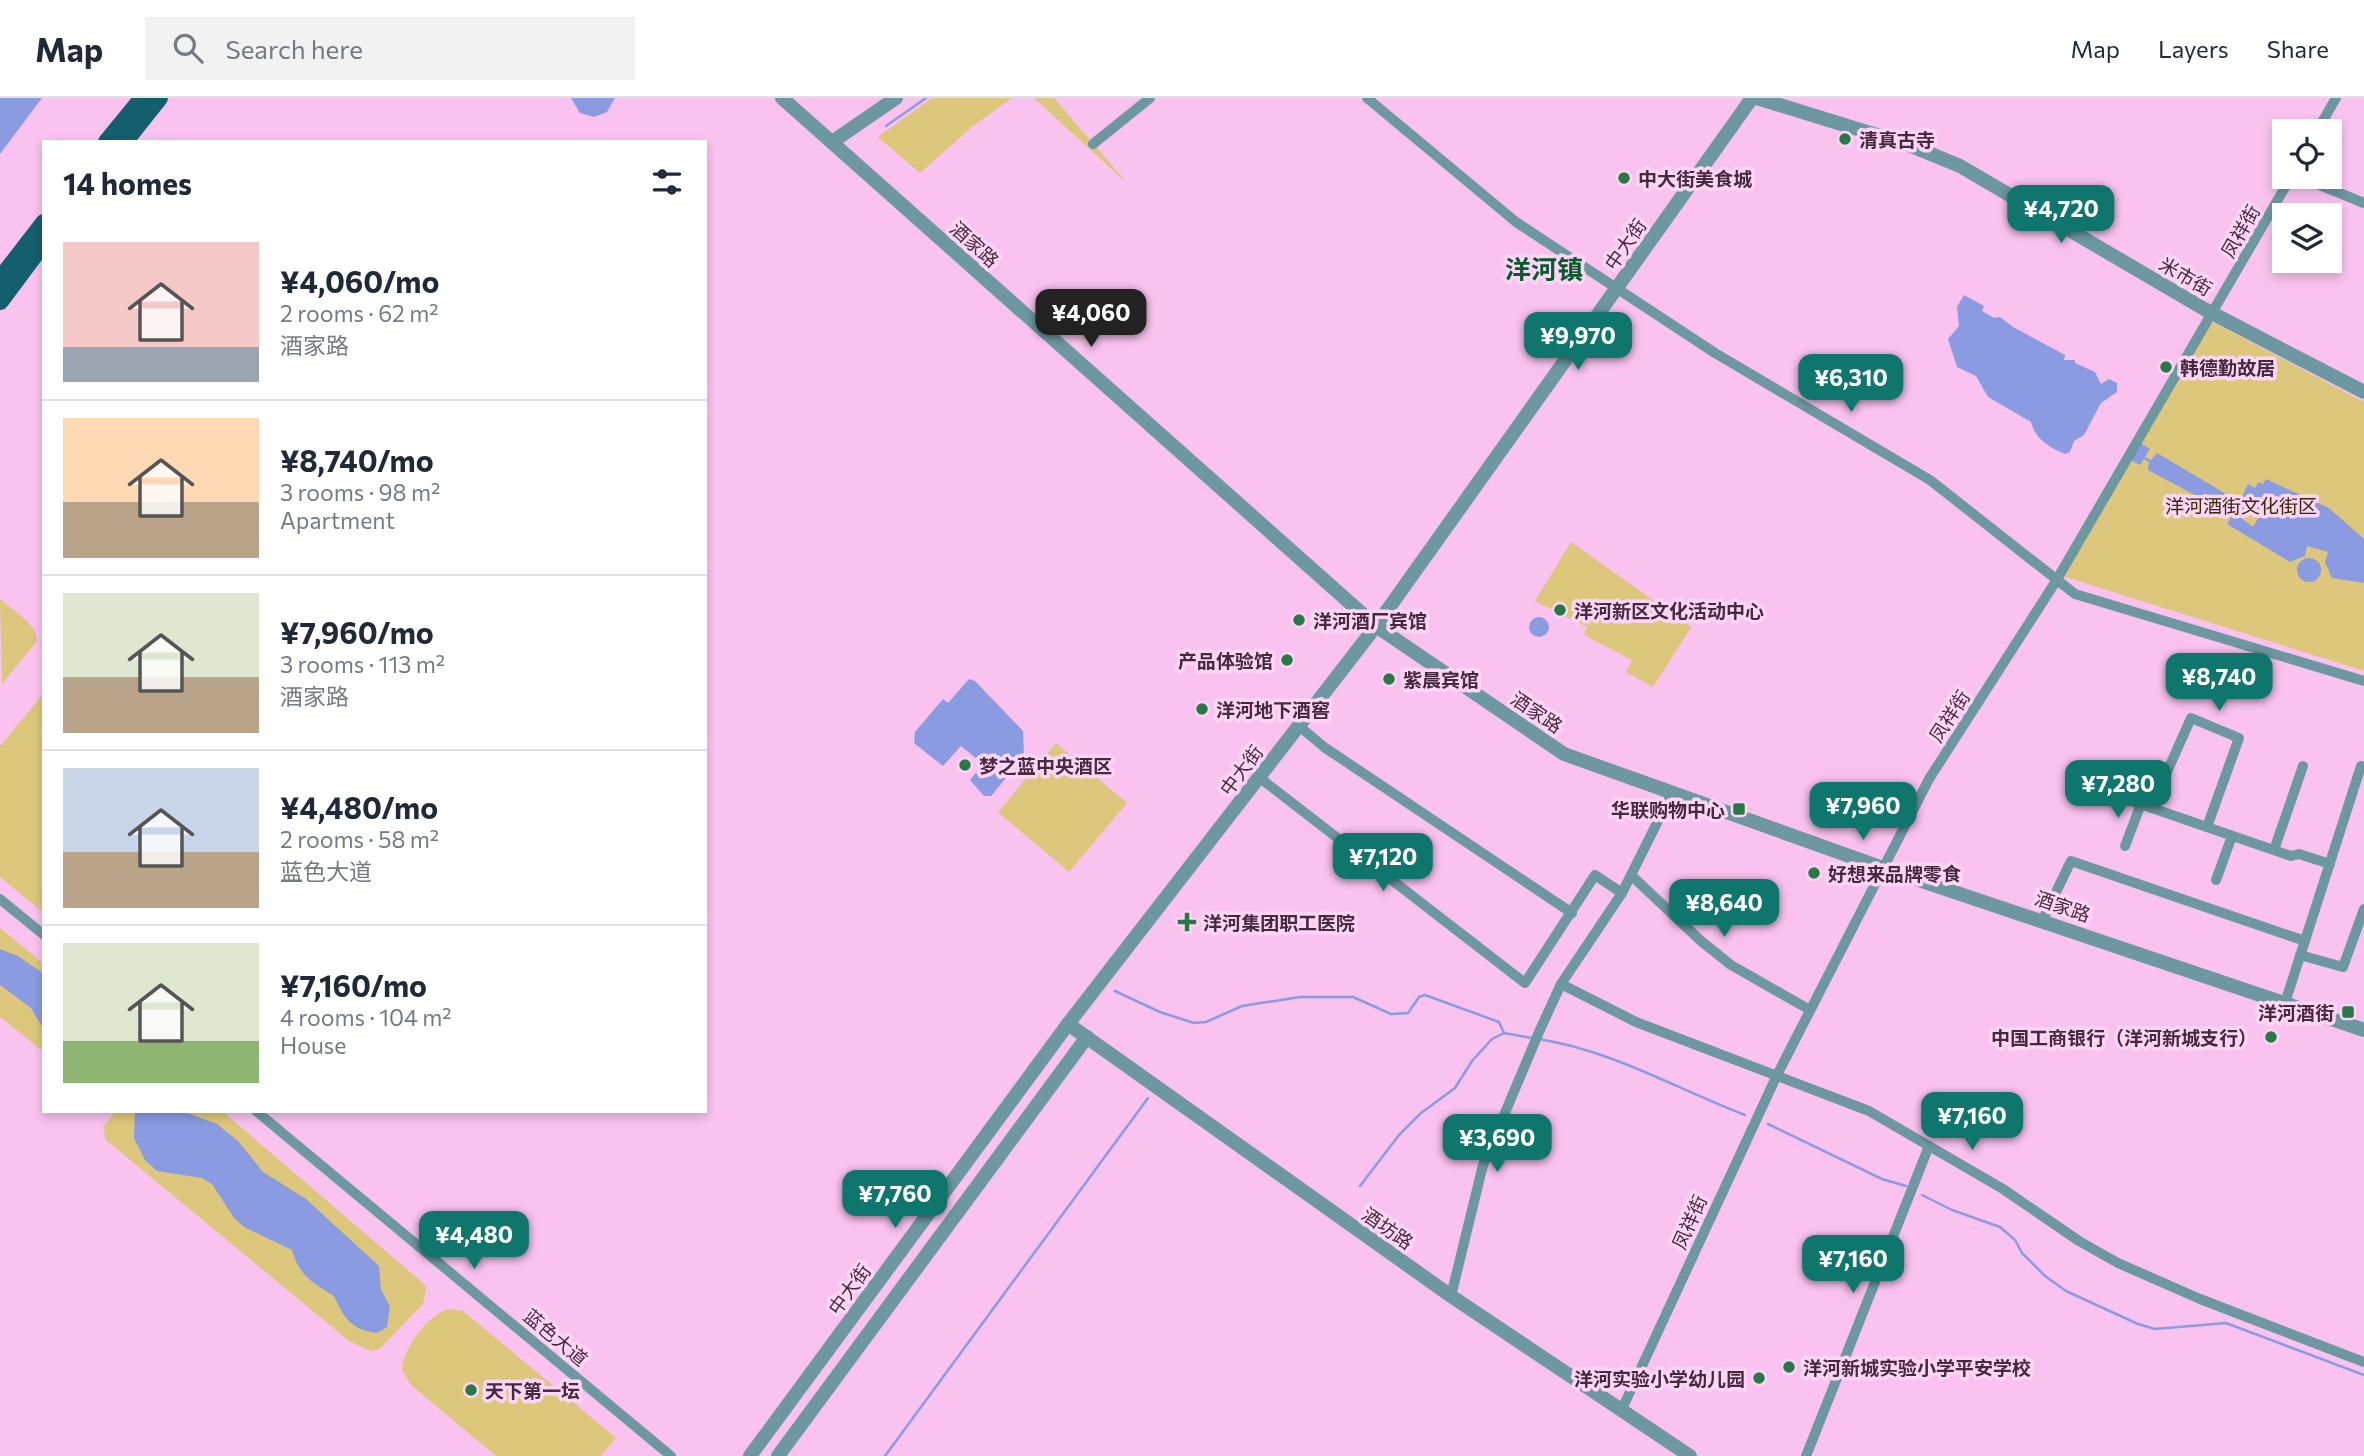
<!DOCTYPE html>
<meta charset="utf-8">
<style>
:root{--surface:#fff;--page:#f2f2f3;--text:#1f2937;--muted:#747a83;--line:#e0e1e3;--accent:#0f766e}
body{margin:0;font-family:Commissioner,"Noto Sans SC",sans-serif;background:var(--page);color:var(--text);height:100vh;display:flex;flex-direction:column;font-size:26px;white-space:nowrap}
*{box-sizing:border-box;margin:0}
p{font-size:23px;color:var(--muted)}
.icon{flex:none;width:38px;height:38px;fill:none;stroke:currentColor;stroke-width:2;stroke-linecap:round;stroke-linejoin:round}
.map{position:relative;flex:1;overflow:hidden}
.drawer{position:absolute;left:42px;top:42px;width:665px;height:973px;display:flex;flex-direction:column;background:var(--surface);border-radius:0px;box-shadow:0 4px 10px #0003}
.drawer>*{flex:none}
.buttons{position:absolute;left:2272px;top:21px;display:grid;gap:14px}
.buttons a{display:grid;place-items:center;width:70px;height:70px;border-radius:0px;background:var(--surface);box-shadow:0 4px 10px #0003;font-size:35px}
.price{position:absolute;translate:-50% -60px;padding:0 16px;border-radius:14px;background:var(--accent);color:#fff;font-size:23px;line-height:46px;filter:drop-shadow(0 2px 4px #0008)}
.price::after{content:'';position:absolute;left:50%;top:42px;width:21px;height:16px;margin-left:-10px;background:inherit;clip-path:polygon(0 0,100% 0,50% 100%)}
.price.active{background:#222;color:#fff}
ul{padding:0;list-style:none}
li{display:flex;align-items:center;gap:21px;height:175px;padding:0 21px}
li+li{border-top:2px solid var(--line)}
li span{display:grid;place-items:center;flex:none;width:196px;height:140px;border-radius:0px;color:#555}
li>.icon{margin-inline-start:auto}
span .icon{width:84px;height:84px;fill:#fffc;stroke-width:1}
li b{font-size:30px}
h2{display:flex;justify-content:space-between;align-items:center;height:84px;padding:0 21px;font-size:30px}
header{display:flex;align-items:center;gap:42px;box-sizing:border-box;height:98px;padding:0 35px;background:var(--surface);border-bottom:2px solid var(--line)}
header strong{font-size:33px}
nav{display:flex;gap:38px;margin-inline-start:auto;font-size:24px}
.search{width:490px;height:63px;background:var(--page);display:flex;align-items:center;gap:18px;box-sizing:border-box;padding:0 24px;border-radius:0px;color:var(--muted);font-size:26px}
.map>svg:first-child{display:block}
.green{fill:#ddc77c}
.water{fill:#8a9be2}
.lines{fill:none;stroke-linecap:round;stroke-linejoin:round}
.stream{stroke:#8a9be2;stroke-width:2.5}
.minor{stroke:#6d98a1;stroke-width:10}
.tertiary{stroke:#6d98a1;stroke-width:14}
.primary{stroke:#135f6d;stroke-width:18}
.poi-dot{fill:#2a7848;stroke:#ffd5f6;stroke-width:2.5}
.labels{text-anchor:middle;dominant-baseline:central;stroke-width:7;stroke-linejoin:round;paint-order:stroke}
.poi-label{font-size:19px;font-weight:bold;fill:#44293f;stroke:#ffd5f6;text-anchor:start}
.street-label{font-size:19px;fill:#44293f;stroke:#ffd5f6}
.park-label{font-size:19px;fill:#362b06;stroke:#ffd5f6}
.district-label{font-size:26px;font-weight:bold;fill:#09592f;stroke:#ffd5f6}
</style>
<header>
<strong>Map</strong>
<div class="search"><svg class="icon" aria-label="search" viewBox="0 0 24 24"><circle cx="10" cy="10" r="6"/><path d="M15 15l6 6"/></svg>Search here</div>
<nav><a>Map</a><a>Layers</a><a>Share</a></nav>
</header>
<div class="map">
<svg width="2364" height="1358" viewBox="0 0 2364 1358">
<rect width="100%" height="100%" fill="#f9c2ef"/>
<g class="green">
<path d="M932,0h80l-39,28 -53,47 -42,-36z"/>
<path d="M1034,0h20l74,86z"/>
<path d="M2206,223l11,3 147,78v269l-305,-96z"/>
<path d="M1571,444l120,85 -38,60 -27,-15 6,-12 -48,-25 3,-8 -52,-26z"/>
<path d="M0,501c12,11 37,24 37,42l-35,43z"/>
<path d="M44,595v220l-44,-36v-131z"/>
<path d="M1056,645l71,60 -58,69 -71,-60z"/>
<path d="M0,830l44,36v88l-44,-35z"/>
<path d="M116,1013h106l201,172 3,4 -3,17 -44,45 -8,2 -22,-10 -243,-201 -3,-13z"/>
<path d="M448,1211l15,2 153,127 -15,18h-105l-85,-71 -9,-15c0,-21 26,-55 46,-61z"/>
</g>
<g class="water">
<path d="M0,0h42l-42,56z"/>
<path d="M571,0h44l-8,14 -13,5 -14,-4z"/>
<path d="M1964,197l20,11 -2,5 12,7 6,-1 13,10 52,28 -1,5h11v3l20,9 6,12 8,-5 8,4v9l-16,11 -17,32 -10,6 -4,11 -5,2c-16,-7 -30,-15 -34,-32l-43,-25 -12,-21 -19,-9 -9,-28 11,-13 -2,-19z"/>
<path d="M2139,344l11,7 -5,8 6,3 6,-7 76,45 -6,14 -79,-42 1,-8 -5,-3 -4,6 -11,-6z"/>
<path d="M2266,381l63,29 35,31v44l-32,-5 -7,-16 3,-10 -21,-6 -2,10 -15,6 -63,-38 7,-12 19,15 7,-12 -23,-8 11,-23 7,4 3,-6 5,2z"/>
<circle cx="2309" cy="472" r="12"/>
<circle cx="1539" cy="529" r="10"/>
<path d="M969,581l6,2 48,50 1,25 -33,40h-7l-14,-16 13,-16 -22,-18 -18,20 -29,-23 1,-11 28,-33 5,4z"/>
<path d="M0,851l18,7 26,18v56l-13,-22 -31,-23z"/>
<path d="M135,1013h47l35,13 21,17 25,31 43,27 73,67 2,24 9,16 -3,21 -10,6c-26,-3 -33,-15 -43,-37 -21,-13 -35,-20 -42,-46l-48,-23 -10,-9 -22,-34 -10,-6 -45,-7 -12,-11 -11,-22z"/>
</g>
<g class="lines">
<g class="stream">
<path d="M886,28l40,-28"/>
<path d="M1115,893l45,21 34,11 12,-1 36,-16 58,-9h53l38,17 17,-1 11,-16 6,-2 74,27 5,11"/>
<path d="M1538,941c73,11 139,50 207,76"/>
<path d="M1768,1026l114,55 24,7"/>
<path d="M1360,1088l39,-51 22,-22 34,-25 17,-27 20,-22 12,-6 28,5"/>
<path d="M1922,1097l30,15 48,17 15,13 7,13 23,23 21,15 72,33 17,5 71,-6 138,52"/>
<path d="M885,1358l263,-358"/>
</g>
<g class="minor">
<path d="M1367,0l149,124 199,131 215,127 145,114 289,87"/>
<path d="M2317,33l19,-33"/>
<path d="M1093,46l57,-46"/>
<path d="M2300,79l64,26"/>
<path d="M1298,627l26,22 248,166"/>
<path d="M1260,680l265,205 70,-108 27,18"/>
<path d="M2117,698l174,60 8,-2 31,10"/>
<path d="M2151,710l40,-90 48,20 -32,89"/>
<path d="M2125,748l16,-42"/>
<path d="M2274,752l29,-84"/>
<path d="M1632,778l69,65 30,24 79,45"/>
<path d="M2216,782l16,-44"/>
<path d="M0,801l44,36"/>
<path d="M2043,821l28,-58 234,80"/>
<path d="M2300,857l43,12 21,-58"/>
<path d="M1561,886l75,38 233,89 134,78 76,52 39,22 82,36 164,63"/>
<path d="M2285,905l76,-237"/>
<path d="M256,1013l415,345"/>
<path d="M1451,1198l32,-131 56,-133 22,-48 61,-91 51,-102"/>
<path d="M1622,1311l155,-334 152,-296 127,-198 235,-404"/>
<path d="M1806,1358l123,-310"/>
</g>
<g class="tertiary">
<path d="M782,0l594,528 188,128 319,114 481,162"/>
<path d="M1757,0l152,47 51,21 246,144 158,82"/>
<path d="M832,44l64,-44"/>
<path d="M1068,926l383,272 239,160"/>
<path d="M750,1358l318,-432 308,-398 376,-528"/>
<path d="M778,1358l309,-419"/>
</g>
<g class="primary">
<path d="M107,44l36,-44"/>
<path d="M124,44l35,-44"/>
<path d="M0,182l44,-57"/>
<path d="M0,203l44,-59"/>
</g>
</g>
<g class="poi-dot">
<circle cx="1845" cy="41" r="7"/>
<circle cx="1624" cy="80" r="7"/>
<circle cx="2166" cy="269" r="7"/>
<circle cx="1560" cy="512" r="7"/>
<circle cx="1299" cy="522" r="7"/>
<circle cx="1287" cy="562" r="7"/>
<circle cx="1389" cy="581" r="7"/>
<circle cx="1202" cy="611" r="7"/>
<circle cx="965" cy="667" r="7"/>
<rect x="1732" y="704" width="14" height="14" rx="3.5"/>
<circle cx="1814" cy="775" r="7"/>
<path d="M1183.5 813.5h7v7h7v7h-7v7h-7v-7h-7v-7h7z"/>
<rect x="2341" y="907" width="14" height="14" rx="3.5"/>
<circle cx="2271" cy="939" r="7"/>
<circle cx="1789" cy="1269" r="7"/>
<circle cx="1759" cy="1280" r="7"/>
<circle cx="471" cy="1292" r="7"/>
</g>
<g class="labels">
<g class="poi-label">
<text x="1859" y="41">清真古寺</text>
<text x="1638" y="80">中大街美食城</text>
<text x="2180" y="269">韩德勤故居</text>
<text x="1574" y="512">洋河新区文化活动中心</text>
<text x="1313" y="522">洋河酒厂宾馆</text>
<text x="1273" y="562" text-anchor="end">产品体验馆</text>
<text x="1403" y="581">紫晨宾馆</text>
<text x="1216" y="611">洋河地下酒窖</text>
<text x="979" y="667">梦之蓝中央酒区</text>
<text x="1725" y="711" text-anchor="end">华联购物中心</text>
<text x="1828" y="775">好想来品牌零食</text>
<text x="1203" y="824">洋河集团职工医院</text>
<text x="2334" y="914" text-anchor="end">洋河酒街</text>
<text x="2257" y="939" text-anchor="end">中国工商银行（洋河新城支行）</text>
<text x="1803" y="1269">洋河新城实验小学平安学校</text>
<text x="1745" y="1280" text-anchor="end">洋河实验小学幼儿园</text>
<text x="485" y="1292">天下第一坛</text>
</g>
<g class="street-label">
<text transform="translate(2240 133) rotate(-60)">凤祥街</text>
<text transform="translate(975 146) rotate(42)">酒家路</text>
<text transform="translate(1625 146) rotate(-55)">中大街</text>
<text transform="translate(2186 178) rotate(30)">米市街</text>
<text transform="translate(1537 614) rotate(34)">酒家路</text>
<text transform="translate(1949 618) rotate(-57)">凤祥街</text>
<text transform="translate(1241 672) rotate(-53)">中大街</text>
<text transform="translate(2063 808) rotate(19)">酒家路</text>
<text transform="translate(1689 1124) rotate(-66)">凤祥街</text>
<text transform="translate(1388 1130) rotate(35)">酒坊路</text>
<text transform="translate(849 1191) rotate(-54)">中大街</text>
<text transform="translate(556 1239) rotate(40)">蓝色大道</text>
</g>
<g class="park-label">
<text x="2241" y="407">洋河酒街文化街区</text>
</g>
<g class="district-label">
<text x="1544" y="170">洋河镇</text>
</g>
</g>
</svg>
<div class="buttons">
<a><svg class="icon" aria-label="locate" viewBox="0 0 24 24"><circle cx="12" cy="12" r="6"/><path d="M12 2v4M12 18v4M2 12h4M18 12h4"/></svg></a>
<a><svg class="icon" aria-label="layers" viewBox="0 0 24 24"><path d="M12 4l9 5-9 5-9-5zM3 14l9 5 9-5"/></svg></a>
</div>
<b class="price" style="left:2061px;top:147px">¥4,720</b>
<b class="price active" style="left:1091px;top:251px">¥4,060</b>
<b class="price" style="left:1578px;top:274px">¥9,970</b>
<b class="price" style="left:1851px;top:316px">¥6,310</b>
<b class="price" style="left:2219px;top:615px">¥8,740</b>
<b class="price" style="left:2118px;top:722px">¥7,280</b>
<b class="price" style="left:1863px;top:744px">¥7,960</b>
<b class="price" style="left:1383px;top:795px">¥7,120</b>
<b class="price" style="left:1724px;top:841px">¥8,640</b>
<b class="price" style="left:1972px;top:1054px">¥7,160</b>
<b class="price" style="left:1497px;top:1076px">¥3,690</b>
<b class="price" style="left:895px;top:1132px">¥7,760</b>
<b class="price" style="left:474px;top:1173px">¥4,480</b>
<b class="price" style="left:1853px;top:1197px">¥7,160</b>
<section class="drawer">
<h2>14 homes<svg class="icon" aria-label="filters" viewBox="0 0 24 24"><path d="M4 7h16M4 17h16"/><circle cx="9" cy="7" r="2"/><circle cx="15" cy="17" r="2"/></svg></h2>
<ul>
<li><span style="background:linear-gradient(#f6c9c9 75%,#9aa5b1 0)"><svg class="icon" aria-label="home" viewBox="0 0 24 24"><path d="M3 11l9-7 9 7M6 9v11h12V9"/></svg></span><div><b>¥4,060/mo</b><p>2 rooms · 62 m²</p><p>酒家路</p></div></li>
<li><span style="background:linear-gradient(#ffd9b3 60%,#b9a48a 0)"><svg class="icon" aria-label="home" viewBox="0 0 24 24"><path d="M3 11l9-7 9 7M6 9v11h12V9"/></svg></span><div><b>¥8,740/mo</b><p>3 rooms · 98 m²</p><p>Apartment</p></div></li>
<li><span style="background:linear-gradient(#dfe7d0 60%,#b9a48a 0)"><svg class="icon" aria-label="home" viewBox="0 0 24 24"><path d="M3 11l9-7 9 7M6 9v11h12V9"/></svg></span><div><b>¥7,960/mo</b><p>3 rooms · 113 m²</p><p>酒家路</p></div></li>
<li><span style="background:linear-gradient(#c9d6e8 60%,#b9a48a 0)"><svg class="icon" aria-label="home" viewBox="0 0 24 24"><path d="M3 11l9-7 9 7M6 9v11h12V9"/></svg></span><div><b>¥4,480/mo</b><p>2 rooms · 58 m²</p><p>蓝色大道</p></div></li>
<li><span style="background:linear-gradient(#dfe7d0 70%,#8fb573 0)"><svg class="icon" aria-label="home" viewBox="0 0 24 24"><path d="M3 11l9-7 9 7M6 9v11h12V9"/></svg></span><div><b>¥7,160/mo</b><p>4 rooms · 104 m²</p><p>House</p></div></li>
</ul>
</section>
</div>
